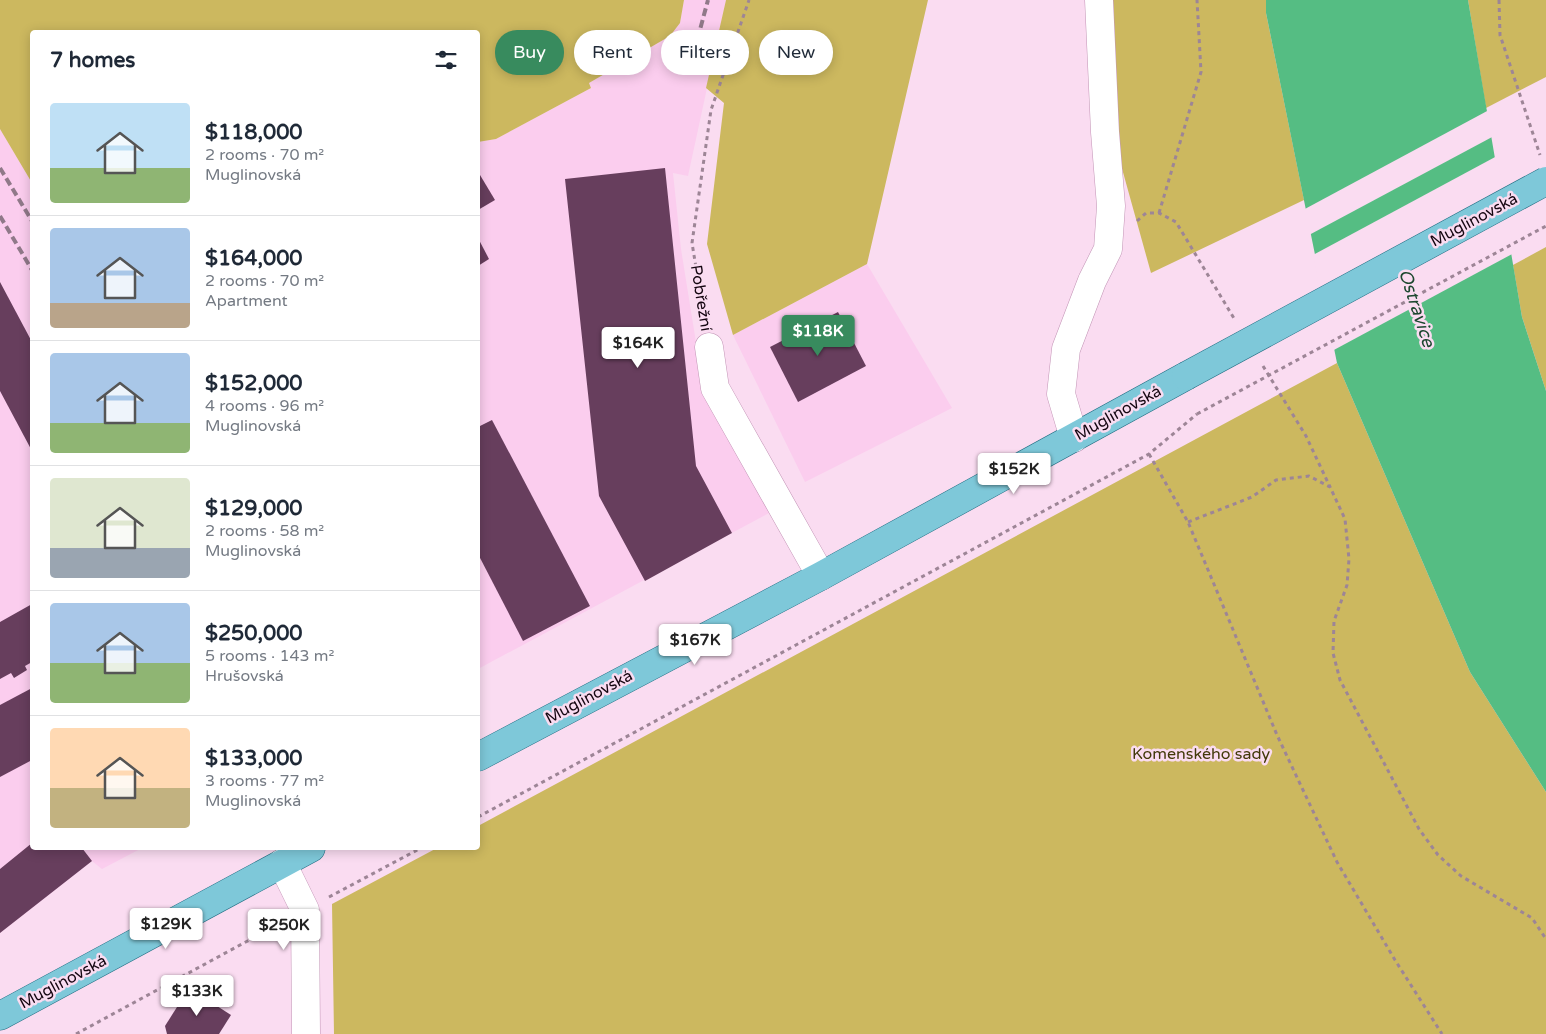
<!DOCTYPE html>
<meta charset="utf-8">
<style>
:root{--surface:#fff;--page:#f2f2f3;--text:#1f2937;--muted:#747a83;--line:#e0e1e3;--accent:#388b5e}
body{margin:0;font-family:"Varela Round",sans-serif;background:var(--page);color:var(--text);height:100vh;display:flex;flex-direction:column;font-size:19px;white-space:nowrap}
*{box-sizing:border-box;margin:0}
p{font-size:16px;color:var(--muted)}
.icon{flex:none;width:28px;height:28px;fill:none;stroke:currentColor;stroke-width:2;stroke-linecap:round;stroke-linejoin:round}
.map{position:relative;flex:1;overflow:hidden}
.drawer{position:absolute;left:30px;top:30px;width:450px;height:820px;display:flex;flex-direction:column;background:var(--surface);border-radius:5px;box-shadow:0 2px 12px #0003}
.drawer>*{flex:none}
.hud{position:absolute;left:495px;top:30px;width:475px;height:45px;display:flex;gap:10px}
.price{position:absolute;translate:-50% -42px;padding:0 11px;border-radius:5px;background:#fff;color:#222;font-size:16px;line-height:32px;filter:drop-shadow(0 1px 2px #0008)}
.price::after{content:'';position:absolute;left:50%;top:30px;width:15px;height:11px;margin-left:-8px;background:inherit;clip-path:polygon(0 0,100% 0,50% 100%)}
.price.active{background:var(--accent);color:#fff}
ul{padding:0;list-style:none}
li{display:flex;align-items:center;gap:15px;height:125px;padding:0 20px}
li+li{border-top:1px solid var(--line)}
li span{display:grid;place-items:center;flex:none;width:140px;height:100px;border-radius:5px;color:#555}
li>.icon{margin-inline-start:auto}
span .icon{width:60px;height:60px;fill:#fffc;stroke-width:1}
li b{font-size:21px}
h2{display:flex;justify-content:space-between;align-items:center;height:60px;padding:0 20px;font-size:21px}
.chip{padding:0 18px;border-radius:22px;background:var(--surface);box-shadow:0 2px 12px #0003;font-size:18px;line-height:45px}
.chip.active{background:var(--accent);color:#fff}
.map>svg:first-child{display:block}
.built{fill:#fbcdee}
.green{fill:#ccb85f}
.water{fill:#55bd83}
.pier{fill:#fadcf1}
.building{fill:#673e5d}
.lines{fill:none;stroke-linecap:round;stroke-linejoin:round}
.minor-casing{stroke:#c293b5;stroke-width:29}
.major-casing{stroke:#216d82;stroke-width:29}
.path{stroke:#9d8596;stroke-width:3;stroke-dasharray:4 4;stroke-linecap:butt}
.minor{stroke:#fff;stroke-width:28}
.major{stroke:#7ec8d9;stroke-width:28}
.rail{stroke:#907989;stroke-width:4;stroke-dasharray:8 4;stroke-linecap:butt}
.major-bridge-casing{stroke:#216d82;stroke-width:29;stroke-linecap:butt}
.path-bridge{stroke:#9d8596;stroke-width:3;stroke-dasharray:4 4;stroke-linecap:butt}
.major-bridge{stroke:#7ec8d9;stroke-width:28}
.labels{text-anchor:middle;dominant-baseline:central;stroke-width:5;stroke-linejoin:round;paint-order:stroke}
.street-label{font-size:16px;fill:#150611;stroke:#fadcf1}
.park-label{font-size:16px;fill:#423809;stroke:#fadcf1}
.water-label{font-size:18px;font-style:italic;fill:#1d4830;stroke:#fadcf1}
</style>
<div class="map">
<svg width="1546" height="1034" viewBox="0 0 1546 1034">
<rect width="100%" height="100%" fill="#fadcf1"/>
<g class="built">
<path d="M684,0h42l-38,176 -15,-3 8,76 23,143 67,120 -293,157v-527l18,-3 95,-51 -2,-5 81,-47 10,-13z"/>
<path d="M0,129l32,54v665h110l-40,21 -10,-8 -92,72z"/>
<path d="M867,264l85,144 -147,74 -72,-147z"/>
</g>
<g class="green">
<path d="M0,0h684l-4,23 -10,13 -81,47 2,5 -95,51 -18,3v-110h-446v151l-32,-54z"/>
<path d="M726,0h202l-61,264 -134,71 -26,-91 17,-141 -18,-15z"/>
<path d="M1110,0h156v13l38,187 -153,73 -40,-144z"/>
<path d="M1468,0h78v77l-60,31z"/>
<path d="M1546,247v144l-24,-74 -9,-52z"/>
<path d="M1337,363l133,309 76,120v242h-1212l-2,-130 105,-56h41v-22z"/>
</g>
<path class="water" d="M1266,0h202l54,317 24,74v401l-76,-120 -133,-309 -71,-350z"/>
<g class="pier">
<path d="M1489,110l5,26 -185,99 -6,-25z"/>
<path d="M1497,156l17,97 -182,98 -19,-96z"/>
</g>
<g class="building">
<path d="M665,168l31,298 36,67 -87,48 -46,-85 -34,-317z"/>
<path d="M480,175l15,25 -17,10v-33z"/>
<path d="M478,238l11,21 -11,7z"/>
<path d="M0,282l32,60v109l-32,-60z"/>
<path d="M838,312l28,54 -68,36 -28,-55z"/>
<path d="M492,420l98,186 -67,35 -45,-87v-127z"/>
<path d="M32,604v58l-7,4 2,4 -13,8 -3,-5 -11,6v-57z"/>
<path d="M32,688v72l-32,17v-72z"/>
<path d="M32,843v5h50l10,13 -92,72v-64z"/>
<path d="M189,988l42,27 -12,19h-52l-2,-8z"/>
</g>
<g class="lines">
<g class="minor-casing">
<g id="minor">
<path d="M709,347l6,41 106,188"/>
<path d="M1074,438l-13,-44 5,-45 26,-68 16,-32 3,-43 -6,-74 -6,-132"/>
<path d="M282,863l23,47 1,124"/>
</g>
</g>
<g class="major-casing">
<g id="major">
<path d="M478,757l343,-181 365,-200"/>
<path d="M0,1016l311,-168"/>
</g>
</g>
<g class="path">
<path d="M1499,0l1,35 40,120"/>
<path d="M1159,213l42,-141 -4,-72"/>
<path d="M1137,221l9,-8h13l17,9 59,98"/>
<path d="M705,322l-13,-79 19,-133 38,-110"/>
<path d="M1263,366l43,70 24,51"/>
<path d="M1149,454l39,68 89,213 60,127 58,98 47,74"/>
<path d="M1188,522l64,-25 24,-17 33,-4 21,11 15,32 4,40 -2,26 -13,36 -1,32 7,27 79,149 19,26 23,21 71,42 14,21"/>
<path d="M478,817l671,-363 48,-40"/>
<path d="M329,897l92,-49"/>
<path d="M76,1034l201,-109"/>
</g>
<use href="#minor" class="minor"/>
<use href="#major" class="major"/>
<g class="rail">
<path d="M688,74l20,-74"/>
<path d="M0,168l32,53"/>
<path d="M0,216l32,54"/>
</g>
<g class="major-bridge-casing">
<path id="major-bridge" d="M1186,376l360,-195"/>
</g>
<path class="path-bridge" d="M1197,414l349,-188"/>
<use href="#major-bridge" class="major-bridge"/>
</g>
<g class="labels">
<g class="street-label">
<text transform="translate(1474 220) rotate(-28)">Muglinovská</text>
<text transform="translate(701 298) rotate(81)">Pobřežní</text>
<text transform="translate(1118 413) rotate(-29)">Muglinovská</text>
<text transform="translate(589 697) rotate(-28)">Muglinovská</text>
<text transform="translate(63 982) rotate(-28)">Muglinovská</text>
</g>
<g class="park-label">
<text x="1201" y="754">Komenského sady</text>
</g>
<g class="water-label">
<text transform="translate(1417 308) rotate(72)">Ostravice</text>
</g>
</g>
</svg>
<b class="price active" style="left:818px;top:357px">$118K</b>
<b class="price" style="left:638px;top:369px">$164K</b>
<b class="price" style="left:1014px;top:495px">$152K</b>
<b class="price" style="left:695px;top:666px">$167K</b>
<b class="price" style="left:166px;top:950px">$129K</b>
<b class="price" style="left:284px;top:951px">$250K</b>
<b class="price" style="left:197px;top:1017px">$133K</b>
<div class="hud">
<a class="chip active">Buy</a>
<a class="chip">Rent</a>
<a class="chip">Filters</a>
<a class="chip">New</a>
</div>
<section class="drawer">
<h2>7 homes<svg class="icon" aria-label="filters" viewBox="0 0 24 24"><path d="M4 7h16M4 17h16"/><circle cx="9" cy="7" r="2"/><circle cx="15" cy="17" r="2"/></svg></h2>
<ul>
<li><span style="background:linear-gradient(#bfe0f5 65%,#8fb573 0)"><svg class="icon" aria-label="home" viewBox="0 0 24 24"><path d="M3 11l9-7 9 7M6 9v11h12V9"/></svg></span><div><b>$118,000</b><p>2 rooms · 70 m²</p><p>Muglinovská</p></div></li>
<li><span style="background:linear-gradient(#a9c7e8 75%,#b9a48a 0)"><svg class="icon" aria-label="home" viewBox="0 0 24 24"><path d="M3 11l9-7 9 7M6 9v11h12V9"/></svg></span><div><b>$164,000</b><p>2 rooms · 70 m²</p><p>Apartment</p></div></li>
<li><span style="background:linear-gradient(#a9c7e8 70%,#8fb573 0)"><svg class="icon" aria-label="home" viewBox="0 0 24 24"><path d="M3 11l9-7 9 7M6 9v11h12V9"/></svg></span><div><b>$152,000</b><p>4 rooms · 96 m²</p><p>Muglinovská</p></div></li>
<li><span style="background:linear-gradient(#dfe7d0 70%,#9aa5b1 0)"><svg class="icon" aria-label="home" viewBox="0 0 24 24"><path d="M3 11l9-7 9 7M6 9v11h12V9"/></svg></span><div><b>$129,000</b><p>2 rooms · 58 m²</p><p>Muglinovská</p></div></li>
<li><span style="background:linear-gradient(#a9c7e8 60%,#8fb573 0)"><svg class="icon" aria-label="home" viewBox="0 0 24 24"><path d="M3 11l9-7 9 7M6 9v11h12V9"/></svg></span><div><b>$250,000</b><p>5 rooms · 143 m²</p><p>Hrušovská</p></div></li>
<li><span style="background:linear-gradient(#ffd9b3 60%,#c2b280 0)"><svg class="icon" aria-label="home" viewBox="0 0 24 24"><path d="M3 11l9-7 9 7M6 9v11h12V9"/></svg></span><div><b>$133,000</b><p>3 rooms · 77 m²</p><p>Muglinovská</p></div></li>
</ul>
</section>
</div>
